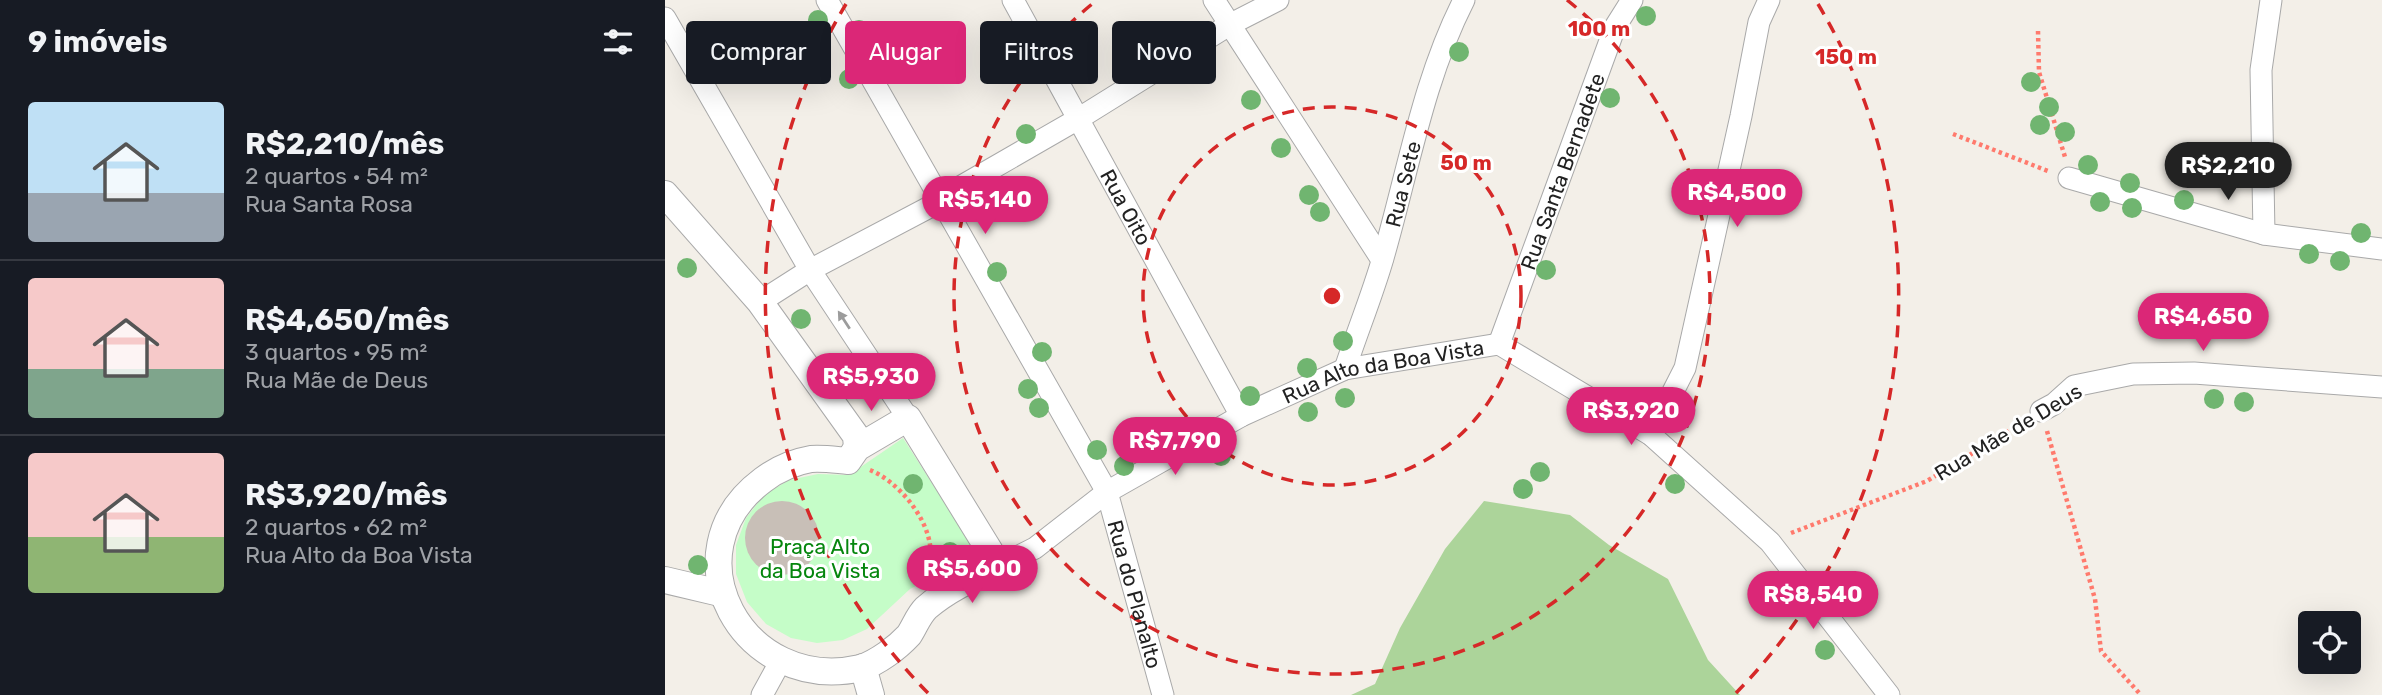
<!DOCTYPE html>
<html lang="pt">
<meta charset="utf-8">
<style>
:root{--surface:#171b24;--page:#242831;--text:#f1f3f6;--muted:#9ea1a6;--line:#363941;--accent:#db2777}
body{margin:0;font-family:Rubik,sans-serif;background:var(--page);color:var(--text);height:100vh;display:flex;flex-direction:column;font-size:26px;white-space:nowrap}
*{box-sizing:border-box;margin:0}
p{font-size:23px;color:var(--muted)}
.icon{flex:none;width:38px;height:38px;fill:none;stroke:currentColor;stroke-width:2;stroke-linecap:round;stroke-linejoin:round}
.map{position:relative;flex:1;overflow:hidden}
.sheet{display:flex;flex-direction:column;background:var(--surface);width:665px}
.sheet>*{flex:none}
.guide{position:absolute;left:21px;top:21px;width:665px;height:63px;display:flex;gap:14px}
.buttons{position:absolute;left:1633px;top:611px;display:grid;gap:14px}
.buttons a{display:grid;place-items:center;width:63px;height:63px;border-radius:7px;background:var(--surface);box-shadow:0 7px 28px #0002;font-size:35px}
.price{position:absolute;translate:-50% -60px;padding:0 16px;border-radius:24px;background:var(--accent);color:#fff;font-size:23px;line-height:46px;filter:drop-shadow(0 2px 4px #0008)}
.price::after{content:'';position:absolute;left:50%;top:42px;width:21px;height:16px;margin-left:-10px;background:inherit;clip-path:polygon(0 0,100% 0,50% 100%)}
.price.active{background:#222;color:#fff}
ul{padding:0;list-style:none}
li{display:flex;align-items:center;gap:21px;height:175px;padding:0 28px}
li+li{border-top:2px solid var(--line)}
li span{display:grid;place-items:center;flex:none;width:196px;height:140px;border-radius:7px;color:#555}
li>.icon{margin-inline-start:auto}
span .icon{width:84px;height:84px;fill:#fffc;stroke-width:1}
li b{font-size:30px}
h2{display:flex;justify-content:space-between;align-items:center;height:84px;padding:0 28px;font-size:30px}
.chip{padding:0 24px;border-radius:7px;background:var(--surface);box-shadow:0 7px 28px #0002;font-size:24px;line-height:63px}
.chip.active{background:var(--accent);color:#fff}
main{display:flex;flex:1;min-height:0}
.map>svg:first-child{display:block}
.forest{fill:#acd49a}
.park{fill:#c5fdc8}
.building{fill:#c8bfb7}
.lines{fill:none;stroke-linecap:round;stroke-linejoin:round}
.minor-casing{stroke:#a9a9a9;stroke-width:23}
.tertiary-casing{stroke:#a9a9a9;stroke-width:28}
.path{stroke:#ff7a6d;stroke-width:4.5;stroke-dasharray:3.5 3.5;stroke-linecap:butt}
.minor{stroke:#fff;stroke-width:21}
.tertiary{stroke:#fff;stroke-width:26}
.tree{fill:#70b570}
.oneway{fill:#9c9c9c}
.ring{fill:none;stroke:#d62828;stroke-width:3.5;stroke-dasharray:12 9}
.labels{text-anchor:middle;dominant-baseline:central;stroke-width:6;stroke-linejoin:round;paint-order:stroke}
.street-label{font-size:21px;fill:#222;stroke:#fff}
.park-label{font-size:21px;fill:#05860d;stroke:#fff}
.centre{fill:#d62828;stroke:#fff;stroke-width:3.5}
.ring-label{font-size:21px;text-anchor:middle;font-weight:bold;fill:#d62828;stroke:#fff;stroke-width:6;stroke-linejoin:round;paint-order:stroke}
</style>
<main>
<section class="sheet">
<h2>9 imóveis<svg class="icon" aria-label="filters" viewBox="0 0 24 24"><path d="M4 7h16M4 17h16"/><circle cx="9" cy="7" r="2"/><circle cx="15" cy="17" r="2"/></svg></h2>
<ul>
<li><span style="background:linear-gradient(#bfe0f5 65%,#9aa5b1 0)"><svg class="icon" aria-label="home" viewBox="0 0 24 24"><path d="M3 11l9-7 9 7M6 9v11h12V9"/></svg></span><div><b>R$2,210/mês</b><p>2 quartos · 54 m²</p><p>Rua Santa Rosa</p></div></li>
<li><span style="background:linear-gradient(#f6c9c9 65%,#7fa58c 0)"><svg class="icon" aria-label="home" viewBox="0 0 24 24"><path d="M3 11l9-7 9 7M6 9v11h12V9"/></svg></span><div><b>R$4,650/mês</b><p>3 quartos · 95 m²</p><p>Rua Mãe de Deus</p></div></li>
<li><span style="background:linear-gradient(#f6c9c9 60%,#8fb573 0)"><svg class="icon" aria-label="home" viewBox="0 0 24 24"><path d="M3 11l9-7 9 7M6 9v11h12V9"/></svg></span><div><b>R$3,920/mês</b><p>2 quartos · 62 m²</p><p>Rua Alto da Boa Vista</p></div></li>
</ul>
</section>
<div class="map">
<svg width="1717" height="695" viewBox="0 0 1717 695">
<rect width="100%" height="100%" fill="#f3efe8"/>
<path class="forest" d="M819,501l86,14 39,30 59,34 40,81 32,35h-389l24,-11 25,-56 45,-79z"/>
<path class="park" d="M238,438l75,117 -68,34 -43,40 -24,11 -26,3 -26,-5 -25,-14 -19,-22 -11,-28v-29l10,-27 18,-23 25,-15 29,-6 31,1z"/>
<circle class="building" cx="117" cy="538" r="37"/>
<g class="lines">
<g class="minor-casing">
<g id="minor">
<path id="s1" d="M162,0l280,492 56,203"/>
<path id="s2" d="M348,0l228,416"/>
<path d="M549,0l168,260"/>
<path d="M0,18l145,252 98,148"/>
<path d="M1404,178l195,56 118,15"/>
<path d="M1599,234l-3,-164 10,-70"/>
<path d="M95,302l50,-32 131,-69 12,-10 125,-72 151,-94 49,-25"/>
<path id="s3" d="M834,344l116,-317 17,-27"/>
<path id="s4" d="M680,369c12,-37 27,-73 38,-111 25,-86 40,-178 81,-258"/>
<path d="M1376,411l13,-7 20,-18 59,-12 61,-1 188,14"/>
<path d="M986,435l34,-67 56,-252 18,-94 10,-22"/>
<path id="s5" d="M334,566l36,-18 72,-56 134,-76 104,-47 154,-25 152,91 119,107 119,153"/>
<path d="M97,695l17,-31"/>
</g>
</g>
<g class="tertiary-casing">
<g id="tertiary">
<path d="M0,194l95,108 96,134 1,12"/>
<path d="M243,418l91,148c-26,12 -51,23 -73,42 -8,8 -11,18 -17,27 -12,13 -31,27 -48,33 -118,27 -196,-115 -98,-188 13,-10 31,-18 48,-21 12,-1 25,1 37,2l9,-13z"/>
<path d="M0,580l55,13"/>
<path d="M198,667l8,28"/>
</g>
</g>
<g class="path">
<path d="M1373,31l1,41 26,85"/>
<path d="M1288,134l95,37"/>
<path d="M1382,431l48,168 6,52 40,44"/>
<path d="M205,470c27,11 56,45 60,75 2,9 1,18 2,27"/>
<path d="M1126,533l136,-52 95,-58"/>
</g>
<use href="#minor" class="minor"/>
<use href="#tertiary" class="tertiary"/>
</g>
<g class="tree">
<circle cx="981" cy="16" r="10"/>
<circle cx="153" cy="20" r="10"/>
<circle cx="194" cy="30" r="10"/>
<circle cx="794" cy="52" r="10"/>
<circle cx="184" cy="79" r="10"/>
<circle cx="1366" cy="82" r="10"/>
<circle cx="945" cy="98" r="10"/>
<circle cx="586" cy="100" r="10"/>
<circle cx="1384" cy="107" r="10"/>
<circle cx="1375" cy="125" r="10"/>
<circle cx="1400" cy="132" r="10"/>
<circle cx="361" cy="134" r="10"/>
<circle cx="616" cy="148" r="10"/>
<circle cx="1423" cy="165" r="10"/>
<circle cx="1465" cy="183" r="10"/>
<circle cx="644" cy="195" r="10"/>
<circle cx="1519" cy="200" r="10"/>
<circle cx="1435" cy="202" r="10"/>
<circle cx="1467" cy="208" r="10"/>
<circle cx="655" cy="212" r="10"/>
<circle cx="1696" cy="233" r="10"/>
<circle cx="1644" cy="254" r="10"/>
<circle cx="1675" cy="261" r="10"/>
<circle cx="22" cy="268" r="10"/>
<circle cx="881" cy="270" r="10"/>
<circle cx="332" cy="272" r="10"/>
<circle cx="136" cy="319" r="10"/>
<circle cx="678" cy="341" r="10"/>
<circle cx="377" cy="352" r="10"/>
<circle cx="642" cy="368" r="10"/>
<circle cx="363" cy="389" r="10"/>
<circle cx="585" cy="396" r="10"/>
<circle cx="680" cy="398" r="10"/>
<circle cx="1549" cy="399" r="10"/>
<circle cx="1579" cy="402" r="10"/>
<circle cx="374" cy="408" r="10"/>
<circle cx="643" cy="412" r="10"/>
<circle cx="924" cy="421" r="10"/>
<circle cx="509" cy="437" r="10"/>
<circle cx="432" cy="450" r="10"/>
<circle cx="556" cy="456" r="10"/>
<circle cx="459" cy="466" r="10"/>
<circle cx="875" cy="472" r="10"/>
<circle cx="248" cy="484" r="10"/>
<circle cx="1010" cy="484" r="10"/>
<circle cx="858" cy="489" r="10"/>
<circle cx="285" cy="552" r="10"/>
<circle cx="33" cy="565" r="10"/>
<circle cx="1160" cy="650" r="10"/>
</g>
<defs><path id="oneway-solid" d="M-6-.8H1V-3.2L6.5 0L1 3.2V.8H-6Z" transform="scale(1.75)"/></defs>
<use class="oneway" href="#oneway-solid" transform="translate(179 320) rotate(-123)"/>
<g class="ring">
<circle cx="667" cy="296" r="189"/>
<path d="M902 0A378 378 0 1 1 432 0"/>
<path d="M263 693A567 567 0 0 1 181 4M1153 4A567 567 0 0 1 1071 693"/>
</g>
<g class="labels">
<g class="street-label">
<text stroke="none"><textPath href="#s3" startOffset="184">Rua Santa Bernadete</textPath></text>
<text stroke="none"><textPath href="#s4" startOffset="194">Rua Sete</textPath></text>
<text stroke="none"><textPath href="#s2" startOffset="236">Rua Oito</textPath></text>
<text stroke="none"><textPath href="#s5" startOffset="436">Rua Alto da Boa Vista</textPath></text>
<text transform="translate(1343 432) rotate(-31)">Rua Mãe de Deus</text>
<text stroke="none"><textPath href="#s1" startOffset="672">Rua do Planalto</textPath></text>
</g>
<g class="park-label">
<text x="155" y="546">Praça Alto<tspan x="155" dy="24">da Boa Vista</tspan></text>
</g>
</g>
<circle cx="667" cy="296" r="10" class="centre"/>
<g class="ring-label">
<text x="934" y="36">100 m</text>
<text x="1181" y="64">150 m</text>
<text x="801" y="170">50 m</text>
</g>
</svg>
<div class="buttons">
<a><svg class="icon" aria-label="locate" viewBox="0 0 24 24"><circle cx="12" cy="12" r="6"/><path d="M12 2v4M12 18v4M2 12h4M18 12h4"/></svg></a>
</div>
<b class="price active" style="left:1563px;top:202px">R$2,210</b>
<b class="price" style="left:1072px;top:229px">R$4,500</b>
<b class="price" style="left:320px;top:236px">R$5,140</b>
<b class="price" style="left:1538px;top:353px">R$4,650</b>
<b class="price" style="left:206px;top:413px">R$5,930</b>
<b class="price" style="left:966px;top:447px">R$3,920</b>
<b class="price" style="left:510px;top:477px">R$7,790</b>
<b class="price" style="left:307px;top:605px">R$5,600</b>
<b class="price" style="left:1148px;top:631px">R$8,540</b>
<div class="guide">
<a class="chip">Comprar</a>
<a class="chip active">Alugar</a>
<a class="chip">Filtros</a>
<a class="chip">Novo</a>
</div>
</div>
</main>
